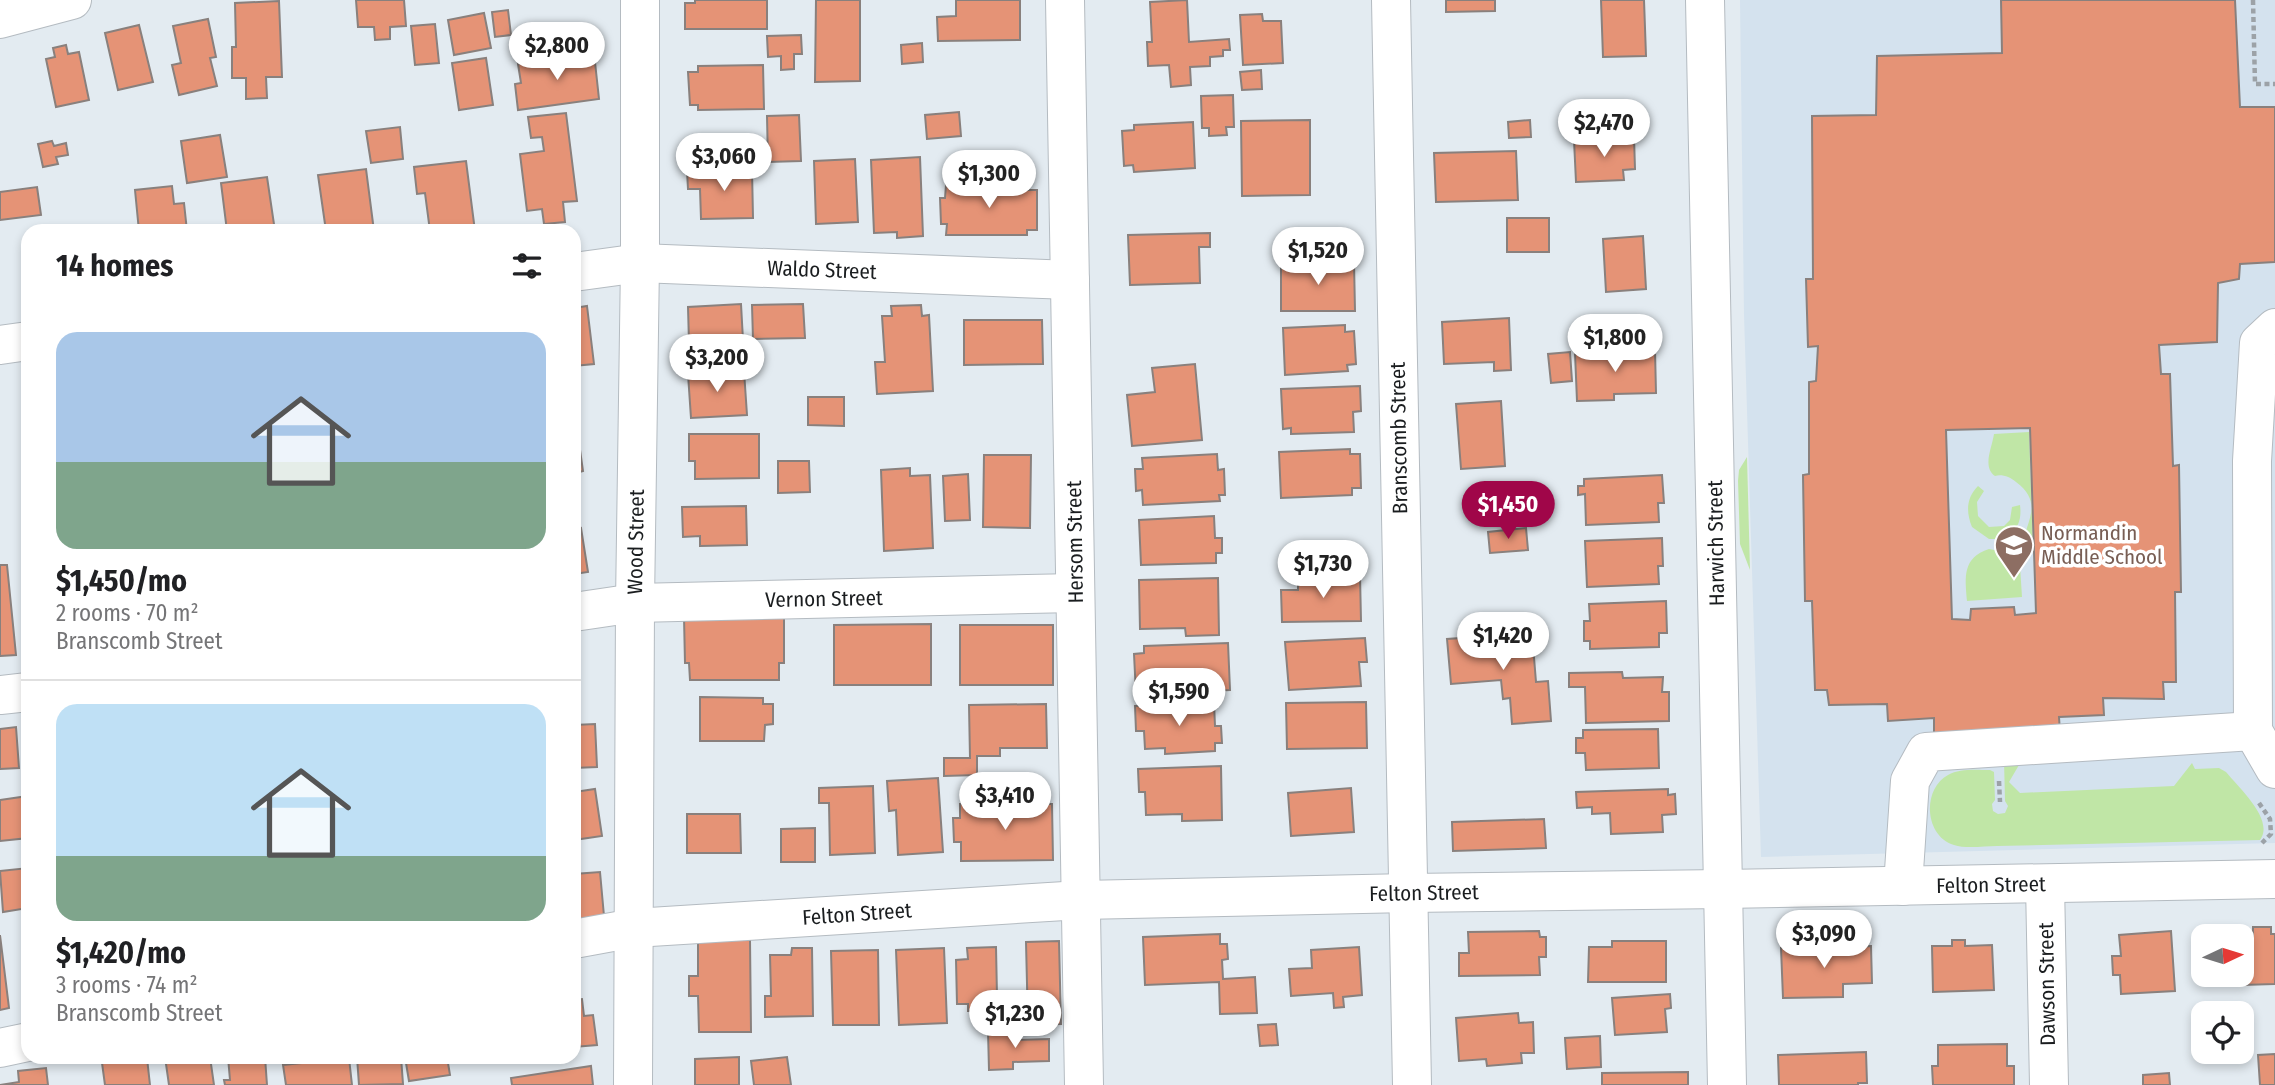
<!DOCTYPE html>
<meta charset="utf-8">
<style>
:root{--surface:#fff;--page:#f6f6f6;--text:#202124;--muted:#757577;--line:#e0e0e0;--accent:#a00649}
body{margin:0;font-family:"Fira Sans Condensed",sans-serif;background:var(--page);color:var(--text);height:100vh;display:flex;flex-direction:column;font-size:26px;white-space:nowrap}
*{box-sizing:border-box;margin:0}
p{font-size:23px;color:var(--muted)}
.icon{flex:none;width:38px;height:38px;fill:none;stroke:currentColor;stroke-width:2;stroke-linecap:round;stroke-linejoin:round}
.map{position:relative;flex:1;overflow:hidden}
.drawer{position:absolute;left:21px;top:224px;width:560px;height:840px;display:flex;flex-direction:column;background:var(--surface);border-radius:21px;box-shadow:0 4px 10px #0003}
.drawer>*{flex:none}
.needle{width:46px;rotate:86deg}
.controls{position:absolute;left:2191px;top:924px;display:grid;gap:14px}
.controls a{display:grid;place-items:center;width:63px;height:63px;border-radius:14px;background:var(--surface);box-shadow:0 4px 10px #0003;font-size:35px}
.price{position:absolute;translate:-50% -60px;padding:0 16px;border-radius:24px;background:#fff;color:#222;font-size:23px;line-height:46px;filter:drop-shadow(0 2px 4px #0008)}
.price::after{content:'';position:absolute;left:50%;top:42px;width:21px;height:16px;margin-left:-10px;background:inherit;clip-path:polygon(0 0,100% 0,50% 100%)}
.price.selected{background:var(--accent);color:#fff}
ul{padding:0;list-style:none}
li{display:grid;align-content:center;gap:14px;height:371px;padding:0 35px}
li+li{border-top:2px solid var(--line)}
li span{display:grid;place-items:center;height:217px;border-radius:21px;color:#555}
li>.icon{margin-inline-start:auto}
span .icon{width:126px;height:126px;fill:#fffc;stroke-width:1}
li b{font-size:30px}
h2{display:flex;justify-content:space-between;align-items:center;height:84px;padding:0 35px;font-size:30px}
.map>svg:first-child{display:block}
.built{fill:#d4e2ee}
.green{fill:#c0e6a6}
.building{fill:#e59376;stroke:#89807d;stroke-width:2;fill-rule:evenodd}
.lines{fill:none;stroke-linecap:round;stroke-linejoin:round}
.minor-casing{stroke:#b4bbc1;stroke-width:40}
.path{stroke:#9ca2a7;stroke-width:4.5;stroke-dasharray:5 3.5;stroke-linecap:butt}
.minor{stroke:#fff;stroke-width:38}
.labels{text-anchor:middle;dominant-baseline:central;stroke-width:7;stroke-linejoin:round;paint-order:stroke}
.street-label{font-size:21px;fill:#1a1d1f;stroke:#fff}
.education-label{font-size:21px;fill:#785e54;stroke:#fff;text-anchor:start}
</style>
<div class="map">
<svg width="2275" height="1085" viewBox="0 0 2275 1085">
<rect width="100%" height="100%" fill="#e3ebf1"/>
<path class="built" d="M1740,0h535v843l-514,14 -17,-542z"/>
<g class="green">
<path d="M2029,432l4,116 -8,6c-9,-24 25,-47 -9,-72 -6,-5 -14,-8 -21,-6 -13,-9 -3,-28 -1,-42z"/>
<path d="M1747,457l3,113 -10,-26 -2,-63 1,-11z"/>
<path d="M1978,486l6,5 -7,11 1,14 11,11 15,-1 6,-6 2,-13 8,-2c3,22 -9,35 -31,34l-17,-12c-6,-15 -6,-29 6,-41z"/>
<path d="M1989,549l21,4 10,13 2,31 -55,4c-2,-24 -5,-43 22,-52z"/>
<path d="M2004,760l15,5 -10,17 11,11 154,-7 18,-23 3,6 24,-1 7,4c13,16 49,48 34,68l-263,6c-13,0 -31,3 -43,-1 -30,-9 -32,-56 -6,-70 12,-7 29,-5 42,-5l4,2 1,28 -3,4 1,7 5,3 7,-1 3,-7 -3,-5z"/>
</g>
<g class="building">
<path d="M356,0h48l2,26 -16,1v12l-15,1 -1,-13h-16z"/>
<path d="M695,0h72v29h-82v-26h10z"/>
<path d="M816,0h44v81l-45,1z"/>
<path d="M956,0h64v40l-82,1 -1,-24 19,-1z"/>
<path d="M1187,0l2,42 40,-3 1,11h-7v6l-13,1v9l-20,1 1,18 -20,2 -2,-22 -21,1 -1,-24h5l-2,-40z"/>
<path d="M1446,0h49v11l-49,1z"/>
<path d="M1601,0h43l2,56 -43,1z"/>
<path d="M2001,0h234l5,107h35v155l-35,2 -1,15 -21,4 -1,59 -58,3 2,29h9l3,92 6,-1 2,127h-6l1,90h-13l1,17 -61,-1 1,17 -45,2 1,15 -126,2v-16l-46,3 -1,-17 -58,1 -2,-15h-12l-3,-89h-7l-2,-126 6,-1v-92l7,-1 2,-35 -10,1 -2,-68h7l-1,-163 64,-1 1,-59 125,-3zM2030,428l6,185 -21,2 -1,-8 -43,2 -1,11 -18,-1 -6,-189z"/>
<path d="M279,1l3,76h-16l1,21 -21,1v-21h-14v-31h4l-1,-44z"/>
<path d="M508,10l3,25 -16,2 -3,-25z"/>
<path d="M484,13l7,35 -37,7 -6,-35z"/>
<path d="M1262,14l1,7h18l2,42 -40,2 -3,-50z"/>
<path d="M208,19l8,38 -6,1 7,28 -38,9 -7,-30 9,-2 -8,-37z"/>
<path d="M435,24l4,39 -24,2 -4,-39z"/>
<path d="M139,25l14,57 -35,8 -13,-57z"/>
<path d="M801,35l1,19h-8v15l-13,1v-14l-13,1 -1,-21z"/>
<path d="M922,43l1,19 -21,2 -1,-19z"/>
<path d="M66,45l2,9 11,-2 10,48 -33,7 -10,-48 9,-2 -2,-9z"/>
<path d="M594,53l5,46 -81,11 -3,-26 6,-1 -3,-19z"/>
<path d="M486,58l7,47 -34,5 -7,-47z"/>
<path d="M763,65l1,44 -66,1v-5h-8l-2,-33h10v-6z"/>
<path d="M1261,70l1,19 -20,1 -2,-18z"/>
<path d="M1233,95l1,32h-8l1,8 -18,1v-8h-7l-1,-32z"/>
<path d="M959,112l2,24 -34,3 -2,-24z"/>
<path d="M566,113l11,88 -14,1 2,20 -21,2 -2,-15 -15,2 -7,-57 24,-3 -2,-14 -11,1 -3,-21z"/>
<path d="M799,115l2,46 -33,1 -1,-46z"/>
<path d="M1310,120v75l-68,1 -1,-75z"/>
<path d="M1530,120l1,17 -22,1 -1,-16z"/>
<path d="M1193,122l2,46 -61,4 -1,-7 -9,1 -2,-35 12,-1v-5z"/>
<path d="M400,127l3,32 -32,4 -5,-32z"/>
<path d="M220,135l7,42 -40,6 -6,-42z"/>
<path d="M1634,137l1,32 -12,1 1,10 -48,2 -2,-42z"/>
<path d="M52,141l2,5 12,-3 2,12 -12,2 2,7 -15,3 -5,-23z"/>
<path d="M1516,151l2,49 -82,2 -2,-49z"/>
<path d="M920,157l3,79 -26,2v-6l-23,1 -3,-73z"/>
<path d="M855,159l3,63 -42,2 -2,-63z"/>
<path d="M466,161l9,70h-45l-5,-38 -8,1 -3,-27z"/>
<path d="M366,169l8,62h-48l-8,-56z"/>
<path d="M752,169l1,49 -52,1 -1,-30h-12l-1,-18z"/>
<path d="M267,177l8,54h-48l-6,-48z"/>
<path d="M946,185h82v5h9v40h-10v5h-81l1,-11h-6l-1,-26h5z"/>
<path d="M172,186l2,18 10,-1 3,28h-48l-4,-41z"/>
<path d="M37,187l4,28 -41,5v-28z"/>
<rect x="1507" y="218" width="42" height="34"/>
<path d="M1210,233v14h-11l1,36 -70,2 -2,-50z"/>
<path d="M1643,236l3,53 -40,3 -3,-53z"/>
<path d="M1354,262l1,49h-74v-48z"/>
<path d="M741,304l2,36 -54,3 -1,-36z"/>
<path d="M803,304l2,34 -52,1 -1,-34z"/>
<path d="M921,305l1,11 7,-1 4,76 -56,3 -2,-32h10l-3,-46h10l-1,-10z"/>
<path d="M587,306l7,58 -20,2v-58z"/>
<path d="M1509,318l2,52 -17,1v-9l-50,2 -2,-42z"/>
<path d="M964,320h78l1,44 -79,1z"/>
<path d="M1345,325v7l9,-1 2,33 -9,1 1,6 -63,4 -2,-47z"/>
<path d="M1655,350l1,43 -42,1v6l-37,1 -2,-48z"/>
<path d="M1570,352l2,29 -21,2 -3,-29z"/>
<path d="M1195,364l7,76 -70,6 -5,-51 28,-3 -3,-24z"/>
<path d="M744,371l3,44 -56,3 -3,-44z"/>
<path d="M1360,386l1,25 -8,1 1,20 -63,2v-6l-8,1 -2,-40z"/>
<path d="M808,397h36v29l-36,-1z"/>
<path d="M1501,401l4,65 -44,3 -5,-65z"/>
<path d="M689,434h70v44l-64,1v-18h-6z"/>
<path d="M579,443l4,28 -7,2 1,9 -3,1v-39z"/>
<path d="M1350,449v5h10l1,34h-9v7l-71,3 -2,-46z"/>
<path d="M1217,454l1,16 6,-1 1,26h-6l1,6 -77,4 -1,-15 -6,1 -1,-22h8l-1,-11z"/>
<path d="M984,455h47l-1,73 -47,-1z"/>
<path d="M778,461h31l1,31 -32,1z"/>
<path d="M910,468v8l20,-1 3,73 -49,3 -3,-81z"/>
<path d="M968,474l2,46 -25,1 -2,-45z"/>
<path d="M1662,475l2,28h-6l1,19 -73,3 -1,-31 -7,1v-9h6v-7z"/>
<path d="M746,506l1,39 -47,1v-10l-17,1 -1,-30z"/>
<path d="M1214,516l1,22h7v15h-6v10l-75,2 -2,-45z"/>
<path d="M581,528l7,44 -14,2v-45z"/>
<path d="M1526,528l2,22 -38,3 -2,-21z"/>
<path d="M1662,538l1,28h-5l1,18 -72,3 -2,-46z"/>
<path d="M0,565h7l9,90 -16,1z"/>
<path d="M1360,575l1,46 -79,1 -1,-32h17v-14z"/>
<path d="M1218,578l1,57 -33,1 -1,-8 -45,1 -1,-49z"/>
<path d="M1666,601l1,32h-8v14l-69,2v-8h-6v-20h6l-1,-17z"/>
<path d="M684,617h100v46h-5v17h-89l-1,-17h-4z"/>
<path d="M931,624v61h-97v-60z"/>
<rect x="960" y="625" width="93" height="60"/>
<path d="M1532,633l4,49 12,-1 3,40 -39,3 -2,-26 -7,1 -2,-19 -50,4 -4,-45z"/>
<path d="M1365,638l2,24h-8l2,24 -72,4 -4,-48z"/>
<path d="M1228,643l2,47 -94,4 -2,-40 10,-1v-7z"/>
<path d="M1622,672l1,6 40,-1 -1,15h7v29l-83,2 -1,-36h-16v-14z"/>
<path d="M700,697l63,1v6h10v20l-8,1 -1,16h-64z"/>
<path d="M1366,702l1,46 -80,1 -1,-46z"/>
<path d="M1214,703l1,23h6l1,17h-7v8l-50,3v-6l-20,1 -1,-18h-8l-1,-25z"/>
<path d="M1046,704l1,44h-47v8h-23v19l-33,1v-18h26l-1,-53z"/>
<path d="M595,724l2,43 -23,1v-43z"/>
<path d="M16,727l3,41 -19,1v-40z"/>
<path d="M1658,729l1,39 -73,2 -1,-17h-9v-15h7v-8z"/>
<path d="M1221,766l1,54 -40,1v-7l-36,1 -1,-23h-6l-1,-23z"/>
<path d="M938,778l5,74 -45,3 -2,-45 -7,1 -2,-30z"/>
<path d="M1008,781l32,1v16l-32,-1z"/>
<path d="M873,786l2,67 -45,2 -1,-52h-10v-15z"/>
<path d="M1351,788l3,44 -63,4 -3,-43z"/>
<path d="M595,789l7,47 -28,4v-48z"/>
<path d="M1668,789v6l7,-1 1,20 -14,1 1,17 -52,2 -1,-21 -18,1v-7l-15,1 -1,-16z"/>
<path d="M28,796v42l-28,3v-41z"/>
<path d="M960,804h92l1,56 -92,1v-19h-7l-1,-24h7z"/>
<path d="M687,814h53l1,39h-54z"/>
<path d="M1544,819l2,29 -93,3 -1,-29z"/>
<path d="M815,828v34h-34v-33z"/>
<path d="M28,868v40l-25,4 -3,-41z"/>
<path d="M600,872l5,55 -31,3v-56z"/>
<path d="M2253,927h18v7h4v50l-33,1v-47h11z"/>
<path d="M1539,931l1,6h6v20h-7l1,18 -81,1v-23h10l-1,-21z"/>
<path d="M2171,931l4,60 -54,3 -1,-19h-7l-1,-19h9l-2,-21z"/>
<path d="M1220,934v10h7l1,15 -6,1 1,19 32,-2 2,36 -37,1 -1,-32 -74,3 -2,-48z"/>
<path d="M0,935l9,73 -9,2z"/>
<path d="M698,940h52l1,92h-52l-1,-36h-9v-20h9z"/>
<path d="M1952,940h13v6l27,-1 2,45 -61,2 -1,-46h20z"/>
<path d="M1059,941l2,83 -33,1 -2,-83z"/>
<path d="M1612,941h54v41h-78l1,-35h23z"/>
<path d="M1871,946l1,37 -29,1v13l-60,1 -2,-50z"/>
<path d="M996,947l1,49h-12v15h-17v-7h-11l-1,-44 12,-1 -1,-11z"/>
<path d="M1359,947l3,48 -19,2 1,10 -10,1 -1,-15 -42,3 -2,-27 23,-1 -1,-18z"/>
<path d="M792,948h20l1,68 -48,1v-21h6l-1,-41h21z"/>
<path d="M944,948l3,75 -48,2 -3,-75z"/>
<path d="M878,950l1,75h-46l-2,-74z"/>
<path d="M1670,994l1,14 -6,1 2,23 -52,3 -3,-37z"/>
<path d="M582,999l2,17 9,-1 4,30 -23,2v-47z"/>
<path d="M1518,1013l1,10 14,-1 1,31h-13l1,10 -35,3 -1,-7 -27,2 -3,-43z"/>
<path d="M1276,1024l2,21 -18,1 -2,-21z"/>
<path d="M988,1031h24v9l37,-1v22l-36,1v7l-24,1z"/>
<path d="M1600,1036l1,31 -34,2 -2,-31z"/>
<path d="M2007,1044v22h7v19h-81l-1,-19h6v-21z"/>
<path d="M1866,1052l1,31h-9v2h-79l-1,-30z"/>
<path d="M2275,1054v31h-15l-2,-30z"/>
<path d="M165,1057h45l4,28h-45z"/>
<path d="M228,1057h37l2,28h-42l-1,-5h6z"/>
<path d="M357,1057h44l2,27 -44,1z"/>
<path d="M405,1057h42l3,18 -41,6z"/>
<path d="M739,1057v28h-44v-26z"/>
<path d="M787,1057l4,28h-37l-3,-24z"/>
<path d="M147,1058l3,27h-45l-3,-22z"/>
<path d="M349,1058l3,27h-66l-3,-20z"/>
<path d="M591,1066l2,19h-81l-1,-7z"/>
<path d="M46,1068l2,17h-48l19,-3 -1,-11z"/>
<path d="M1688,1072v13h-86v-12z"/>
<path d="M2169,1073l1,12h-27v-10z"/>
</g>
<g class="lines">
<g class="minor-casing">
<g id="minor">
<path d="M1065,0l19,1085"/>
<path d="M1391,0l21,1085"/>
<path d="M1705,0l22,1085"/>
<path d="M0,19l72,-19"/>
<path d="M574,272l66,-9 430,17"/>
<path d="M2275,328l-16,15 -7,118 1,270 22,38"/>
<path d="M0,345l28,-4"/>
<path d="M574,612l61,-9 440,-10"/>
<path d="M0,695l28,-3"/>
<path d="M2045,884l4,201"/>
<path d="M1903,886l7,-105 16,-29 327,-21"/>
<path d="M574,939l60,-11 447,-28 328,-7 314,-4 552,-10"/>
<path d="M0,1048l28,-6"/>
<path d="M633,1085l2,-482 5,-340v-263"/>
</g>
</g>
<g class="path">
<path d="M2253,0l2,84h20"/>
<path d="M1999,781l1,21"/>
<path d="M2259,803l11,16 1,15 -9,9"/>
</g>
<use href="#minor" class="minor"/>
</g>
<defs>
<g id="school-pin" transform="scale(2.0125)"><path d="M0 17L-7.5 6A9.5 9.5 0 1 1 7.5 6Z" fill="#8d6e63" stroke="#fff"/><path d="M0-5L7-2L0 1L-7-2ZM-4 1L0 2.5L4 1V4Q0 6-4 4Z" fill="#fff"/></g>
</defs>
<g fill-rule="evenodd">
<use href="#school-pin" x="2014" y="545"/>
</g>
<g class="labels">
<g class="street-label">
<text transform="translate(822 270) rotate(2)">Waldo Street</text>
<text transform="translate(1399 438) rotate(-91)">Branscomb Street</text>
<text transform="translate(636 542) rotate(-89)">Wood Street</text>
<text transform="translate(1075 542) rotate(-91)">Hersom Street</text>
<text transform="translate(1716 543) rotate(-91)">Harwich Street</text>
<text transform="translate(824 599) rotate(-1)">Vernon Street</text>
<text transform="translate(1991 885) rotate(-1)">Felton Street</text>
<text transform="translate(1424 893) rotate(-1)">Felton Street</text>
<text transform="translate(857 914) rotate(-4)">Felton Street</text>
<text transform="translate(2047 984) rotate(-91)">Dawson Street</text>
</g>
<g class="education-label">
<text x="2041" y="533">Normandin<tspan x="2041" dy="24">Middle School</tspan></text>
</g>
</g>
</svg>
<div class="controls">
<a><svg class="needle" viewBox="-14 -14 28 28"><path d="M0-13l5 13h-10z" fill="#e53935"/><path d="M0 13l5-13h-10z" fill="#757577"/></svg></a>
<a><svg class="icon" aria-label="locate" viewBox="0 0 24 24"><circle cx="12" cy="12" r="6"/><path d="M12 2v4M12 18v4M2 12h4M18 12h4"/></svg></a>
</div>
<b class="price" style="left:557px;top:82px">$2,800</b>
<b class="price" style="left:1604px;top:159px">$2,470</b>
<b class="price" style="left:724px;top:193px">$3,060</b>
<b class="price" style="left:989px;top:210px">$1,300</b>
<b class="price" style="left:1318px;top:287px">$1,520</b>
<b class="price" style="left:1615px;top:374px">$1,800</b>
<b class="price" style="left:717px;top:394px">$3,200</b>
<b class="price selected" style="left:1508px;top:541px">$1,450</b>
<b class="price" style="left:1323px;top:600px">$1,730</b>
<b class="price" style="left:1503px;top:672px">$1,420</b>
<b class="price" style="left:1179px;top:728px">$1,590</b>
<b class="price" style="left:1005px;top:832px">$3,410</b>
<b class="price" style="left:1824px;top:970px">$3,090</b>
<b class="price" style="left:1015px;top:1050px">$1,230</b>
<section class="drawer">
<h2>14 homes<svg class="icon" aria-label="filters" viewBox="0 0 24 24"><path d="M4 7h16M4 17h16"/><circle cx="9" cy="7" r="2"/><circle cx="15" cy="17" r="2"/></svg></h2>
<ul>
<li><span style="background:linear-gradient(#a9c7e8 60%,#7fa58c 0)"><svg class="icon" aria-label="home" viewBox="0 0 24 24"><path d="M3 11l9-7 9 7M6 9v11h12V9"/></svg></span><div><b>$1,450/mo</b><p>2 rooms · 70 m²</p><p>Branscomb Street</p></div></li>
<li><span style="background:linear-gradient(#bfe0f5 70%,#7fa58c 0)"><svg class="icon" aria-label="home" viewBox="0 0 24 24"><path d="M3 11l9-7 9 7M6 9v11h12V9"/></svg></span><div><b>$1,420/mo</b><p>3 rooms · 74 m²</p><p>Branscomb Street</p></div></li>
</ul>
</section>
</div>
